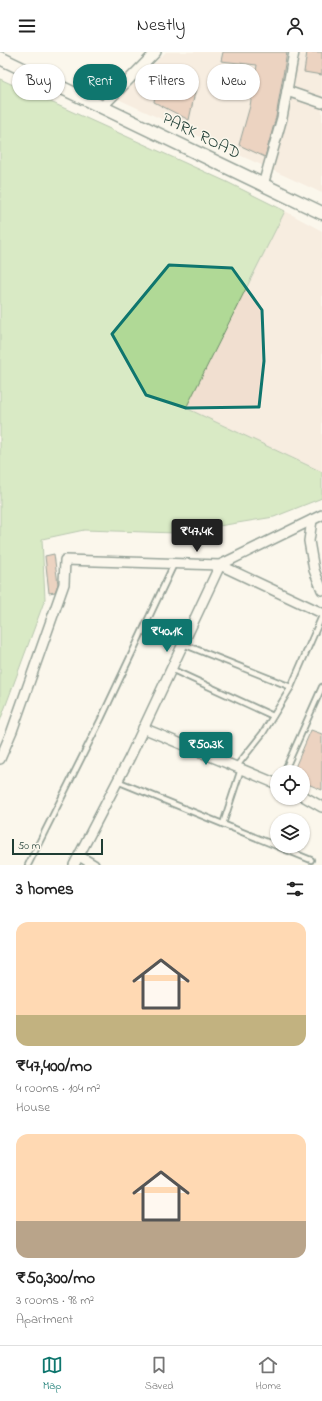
<!DOCTYPE html>
<meta charset="utf-8">
<style>
:root{--surface:#fff;--page:#f2f2f2;--text:#222;--muted:#767676;--line:#e0e0e0;--accent:#0f766e}
body{margin:0;font-family:"Indie Flower",sans-serif;background:var(--page);color:var(--text);height:100vh;display:flex;flex-direction:column;font-size:15px;white-space:nowrap}
*{box-sizing:border-box;margin:0}
p{font-size:13px;color:var(--muted)}
.icon{flex:none;width:22px;height:22px;fill:none;stroke:currentColor;stroke-width:2;stroke-linecap:round;stroke-linejoin:round}
.map{position:relative;height:813px;overflow:hidden}
.sheet{display:flex;flex-direction:column;background:var(--surface);flex:1}
.sheet>*{flex:none}
.hud{position:absolute;left:12px;top:12px;width:298px;height:36px;display:flex;gap:8px}
.buttons{position:absolute;left:270px;top:713px;display:grid;gap:8px}
.buttons a{display:grid;place-items:center;width:40px;height:40px;border-radius:50%;background:var(--surface);box-shadow:0 1px 3px #0004;font-size:20px}
.scale{position:absolute;left:12px;bottom:10px;width:91px;box-sizing:border-box;padding-left:4px;border:2px solid #1f3d34;border-top:0;font-size:11px;line-height:14px;white-space:nowrap;color:#1f3d34;-webkit-text-stroke:3px #fbf7ec;paint-order:stroke}
.price{position:absolute;translate:-50% -34px;padding:0 9px;border-radius:4px;background:var(--accent);color:#fff;font-size:13px;line-height:26px;filter:drop-shadow(0 1px 2px #0008)}
.price::after{content:'';position:absolute;left:50%;top:24px;width:12px;height:9px;margin-left:-6px;background:inherit;clip-path:polygon(0 0,100% 0,50% 100%)}
.price.selected{background:#222;color:#fff}
ul{padding:0;list-style:none}
li{display:grid;align-content:center;gap:8px;height:212px;padding:0 16px}
li span{display:grid;place-items:center;height:124px;border-radius:12px;color:#555}
li>.icon{margin-inline-start:auto}
span .icon{width:72px;height:72px;fill:#fffc;stroke-width:1}
li b{font-size:17px}
h2{display:flex;justify-content:space-between;align-items:center;height:48px;padding:0 16px;font-size:17px}
.chip{padding:0 14px;border-radius:18px;background:var(--surface);box-shadow:0 1px 3px #0004;font-size:14px;line-height:36px}
.chip.selected{background:var(--accent);color:#fff}
header{display:flex;justify-content:space-between;align-items:center;height:52px;padding:0 16px;background:var(--surface);font-size:18px;font-weight:600}
.dock{display:flex;justify-content:space-around;align-items:center;height:56px;border-top:1px solid var(--line);background:var(--surface);font-size:11px;color:var(--muted)}
.dock a{display:grid;justify-items:center;gap:2px}
.dock .selected{color:var(--accent)}
.map>svg:first-child{display:block}
.built{fill:#f1dfd0}
.green{fill:#b0d996;stroke:#688b65}
.building{fill:#d9a68d;stroke:#1f3d34}
.lines{fill:none;stroke-linecap:round;stroke-linejoin:round}
.service-casing{stroke:#1f3d34;stroke-width:8}
.minor-casing{stroke:#1f3d34;stroke-width:12}
.tertiary-casing{stroke:#1f3d34;stroke-width:15}
.service{stroke:#fbf7ec;stroke-width:4.5}
.minor{stroke:#fbf7ec;stroke-width:9}
.tertiary{stroke:#fbf7ec;stroke-width:12}
.marked{fill:none;stroke:#0f766e;stroke-width:3;stroke-linejoin:round}
.labels{text-anchor:middle;dominant-baseline:central;stroke-width:3;stroke-linejoin:round;paint-order:stroke}
.street-label{font-size:17px;fill:#1f3d34;stroke:#fbf7ec}
</style>
<header><svg class="icon" aria-label="menu" viewBox="0 0 24 24"><path d="M4 6h16M4 12h16M4 18h16"/></svg>Nestly<svg class="icon" aria-label="person" viewBox="0 0 24 24"><circle cx="12" cy="8" r="4"/><path d="M4 21q1-7 8-7t8 7"/></svg></header>
<div class="map">
<svg width="322" height="813" viewBox="0 0 322 813">
<rect width="100%" height="100%" fill="#fbf7ec"/>
<filter id="ink" filterUnits="userSpaceOnUse"><feTurbulence type="fractalNoise" baseFrequency=".025" numOctaves="2"/><feDisplacementMap in="SourceGraphic" scale="8" xChannelSelector="R" yChannelSelector="G"/><feConvolveMatrix kernelMatrix="1 2 1 2 8 2 1 2 1" color-interpolation-filters="sRGB"/></filter>
<g filter="url(#ink)">
<g class="built">
<path d="M166,0h156v141l-204,-94z"/>
<path d="M285,159l37,20v241l-136,-64z"/>
</g>
<path class="green" d="M0,27l227,103 58,29 -99,197 136,64v26l-48,19 -98,16 -92,-3 -42,9 3,60 -45,122z"/>
<g class="building">
<path d="M223,0h64l-11,65 -11,40 -26,-12 11,-39 7,-41 -36,-4z"/>
<path d="M307,0h15v23l-18,-3z"/>
<path d="M157,25l40,6 -8,37 -35,-18z"/>
<path d="M54,502l4,30 -3,8 -6,1 -4,-37z"/>
<path d="M311,678l11,4v56l-19,-8v-10h-10z"/>
</g>
<g class="lines">
<g class="service-casing">
<g id="service">
<path d="M183,592l108,43"/>
<path d="M171,617l102,47"/>
<path d="M236,715l27,-34 28,-46 31,-71"/>
<path d="M284,720l38,-85"/>
<path d="M117,729l194,79"/>
<path d="M223,772l18,-55"/>
<path d="M28,813l73,-146 73,-155"/>
</g>
</g>
<g class="minor-casing">
<g id="minor">
<path d="M287,39l35,12"/>
<path d="M102,55l54,-55"/>
<path d="M263,133l19,-67 12,-66"/>
<path d="M312,468l-3,21 5,29 8,20"/>
<path d="M143,676l134,56"/>
<path d="M0,707l12,-28 52,-147 1,-24 155,5 102,-50"/>
<path d="M303,744l19,11"/>
<path d="M79,804l15,9"/>
<path d="M74,813l56,-108 90,-192 102,48"/>
</g>
</g>
<g class="tertiary-casing">
<path id="tertiary" d="M0,6l322,155"/>
</g>
<use href="#service" class="service"/>
<use href="#minor" class="minor"/>
<use href="#tertiary" class="tertiary"/>
</g>
</g>
<path d="M0 0H322V813H0ZM169,213l63,3 30,42 2,51 -5,46 -73,1 -40,-13 -34,-61z" fill="#fbf7ec" fill-opacity=".55" fill-rule="evenodd"/>
<path class="marked" d="M169,213l63,3 30,42 2,51 -5,46 -73,1 -40,-13 -34,-61z"/>
<g class="labels">
<g class="street-label">
<text transform="translate(201 84) rotate(26)">PARK ROAD</text>
</g>
</g>
</svg>
<div class="buttons">
<a><svg class="icon" aria-label="locate" viewBox="0 0 24 24"><circle cx="12" cy="12" r="6"/><path d="M12 2v4M12 18v4M2 12h4M18 12h4"/></svg></a>
<a><svg class="icon" aria-label="layers" viewBox="0 0 24 24"><path d="M12 4l9 5-9 5-9-5zM3 14l9 5 9-5"/></svg></a>
</div>
<div class="scale">50 m</div>
<b class="price selected" style="left:197px;top:501px">₹47.4K</b>
<b class="price" style="left:167px;top:601px">₹40.1K</b>
<b class="price" style="left:206px;top:714px">₹50.3K</b>
<div class="hud">
<a class="chip">Buy</a>
<a class="chip selected">Rent</a>
<a class="chip">Filters</a>
<a class="chip">New</a>
</div>
</div>
<section class="sheet">
<h2>3 homes<svg class="icon" aria-label="filters" viewBox="0 0 24 24"><path d="M4 7h16M4 17h16"/><circle cx="9" cy="7" r="2"/><circle cx="15" cy="17" r="2"/></svg></h2>
<ul>
<li><span style="background:linear-gradient(#ffd9b3 75%,#c2b280 0)"><svg class="icon" aria-label="home" viewBox="0 0 24 24"><path d="M3 11l9-7 9 7M6 9v11h12V9"/></svg></span><div><b>₹47,400/mo</b><p>4 rooms · 104 m²</p><p>House</p></div></li>
<li><span style="background:linear-gradient(#ffd9b3 70%,#b9a48a 0)"><svg class="icon" aria-label="home" viewBox="0 0 24 24"><path d="M3 11l9-7 9 7M6 9v11h12V9"/></svg></span><div><b>₹50,300/mo</b><p>3 rooms · 98 m²</p><p>Apartment</p></div></li>
</ul>
</section>
<nav class="dock">
<a class="selected"><svg class="icon" aria-label="map" viewBox="0 0 24 24"><path d="M3 6l6-2 6 2 6-2v14l-6 2-6-2-6 2zM9 4v14M15 6v14"/></svg>Map</a>
<a><svg class="icon" aria-label="saved" viewBox="0 0 24 24"><path d="M7 4h10v16l-5-4-5 4z"/></svg>Saved</a>
<a><svg class="icon" aria-label="home" viewBox="0 0 24 24"><path d="M3 11l9-7 9 7M6 9v11h12V9"/></svg>Home</a>
</nav>
